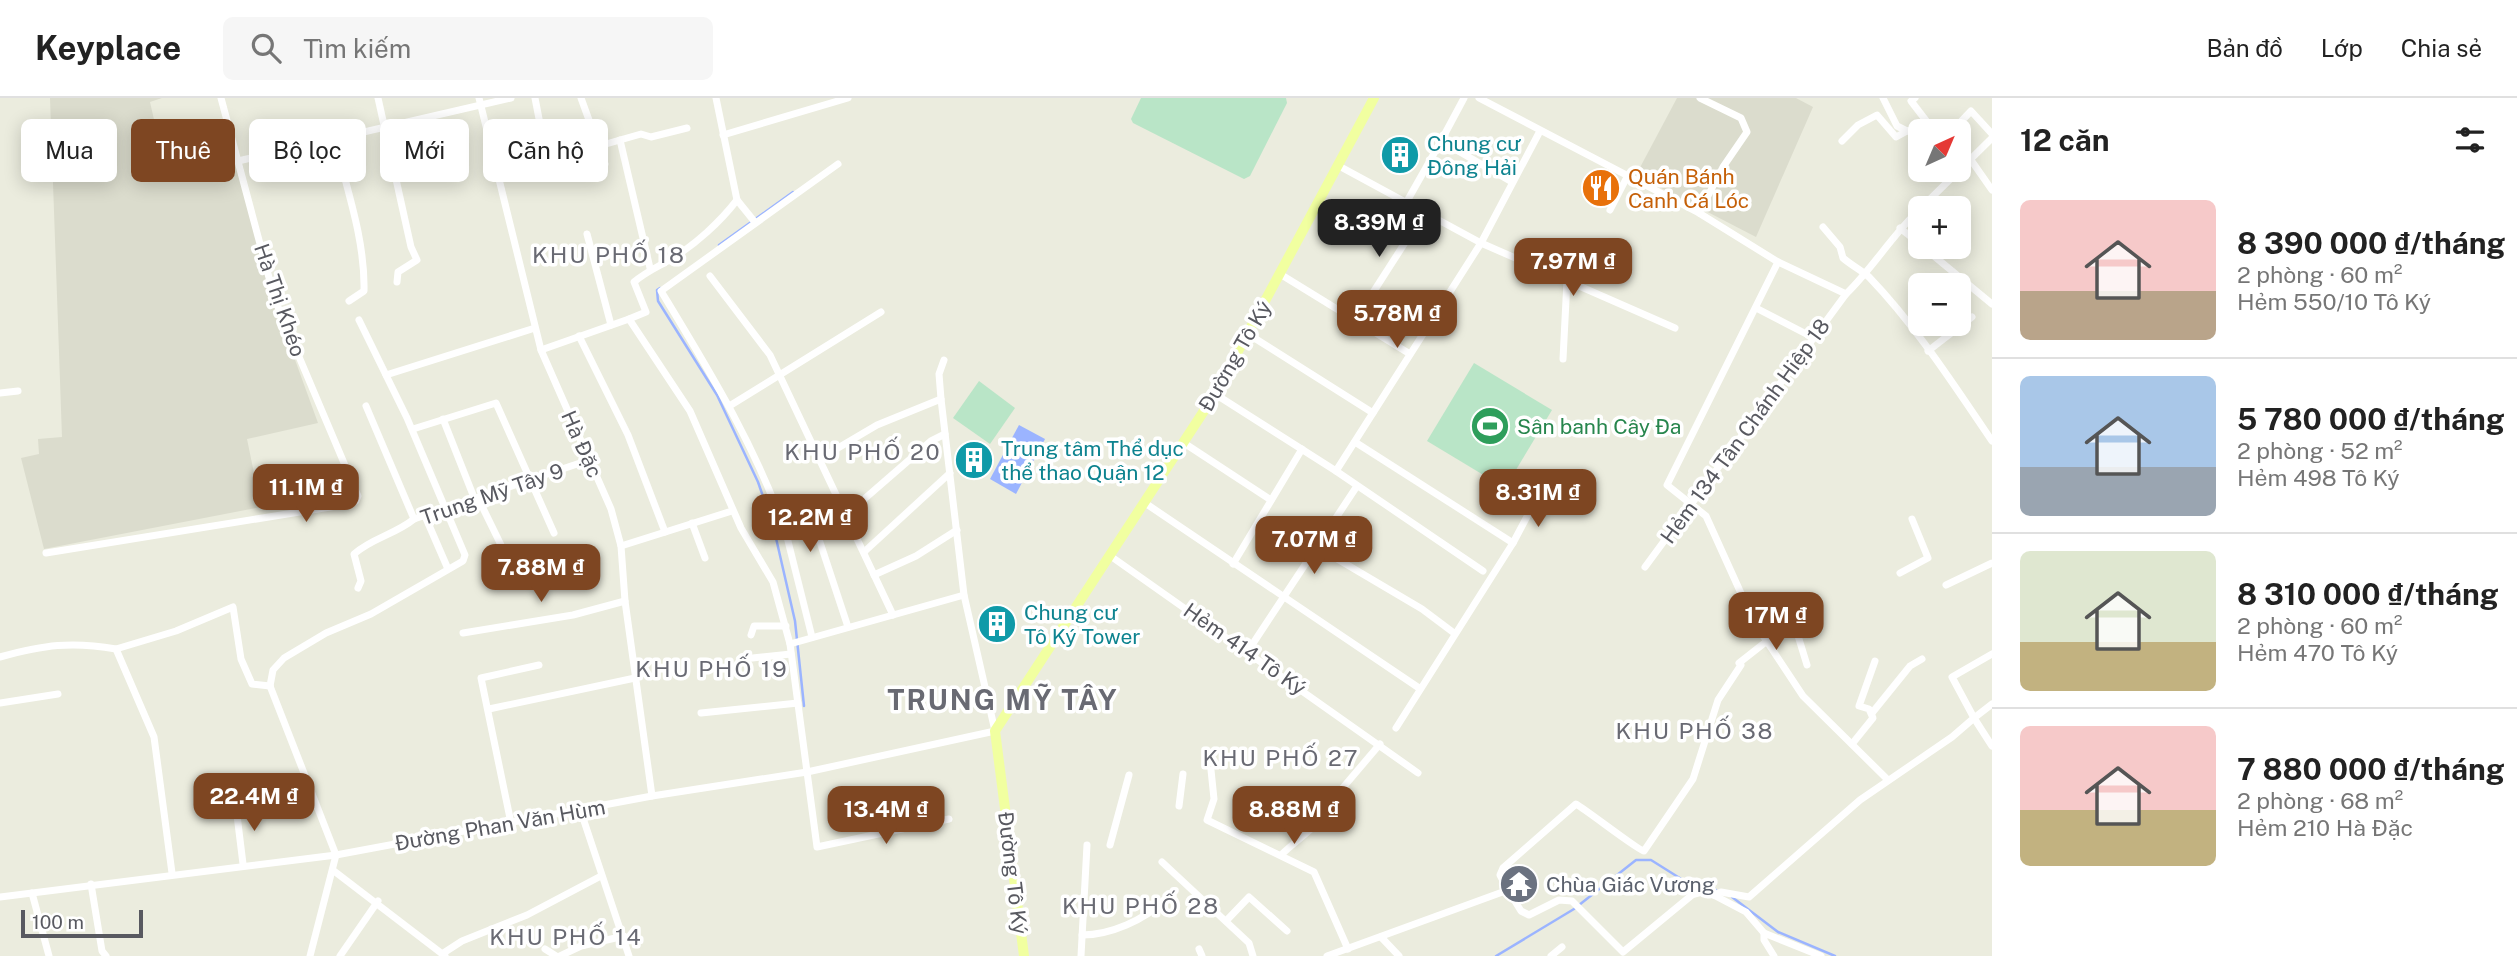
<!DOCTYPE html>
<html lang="vi">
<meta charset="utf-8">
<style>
:root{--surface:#fff;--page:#f6f6f6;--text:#222;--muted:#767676;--line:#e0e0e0;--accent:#7e4622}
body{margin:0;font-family:"Public Sans",sans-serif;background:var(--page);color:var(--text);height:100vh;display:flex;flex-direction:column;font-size:26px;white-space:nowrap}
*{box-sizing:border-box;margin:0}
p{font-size:23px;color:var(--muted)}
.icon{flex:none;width:38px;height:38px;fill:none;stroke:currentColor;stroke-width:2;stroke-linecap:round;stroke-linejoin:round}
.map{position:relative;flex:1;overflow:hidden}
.side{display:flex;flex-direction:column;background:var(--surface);width:525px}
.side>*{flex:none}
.top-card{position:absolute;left:21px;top:21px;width:665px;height:63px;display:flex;gap:14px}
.needle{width:46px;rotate:44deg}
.fabs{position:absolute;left:1908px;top:21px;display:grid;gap:14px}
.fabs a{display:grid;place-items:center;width:63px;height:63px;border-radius:10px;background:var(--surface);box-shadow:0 4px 18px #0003;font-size:35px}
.scale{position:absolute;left:21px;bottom:18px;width:122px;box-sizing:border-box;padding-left:7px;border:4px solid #585960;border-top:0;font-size:19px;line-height:24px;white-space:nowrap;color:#585960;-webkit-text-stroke:5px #fff;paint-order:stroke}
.price{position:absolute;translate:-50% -60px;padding:0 16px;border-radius:14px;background:var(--accent);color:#fff;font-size:23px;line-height:46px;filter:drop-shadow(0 2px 4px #0008)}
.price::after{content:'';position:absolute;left:50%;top:42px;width:21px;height:16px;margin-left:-10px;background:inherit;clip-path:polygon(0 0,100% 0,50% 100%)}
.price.active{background:#222;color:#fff}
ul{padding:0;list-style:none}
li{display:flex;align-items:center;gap:21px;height:175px;padding:0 28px}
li+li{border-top:2px solid var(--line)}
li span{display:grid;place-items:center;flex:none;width:196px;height:140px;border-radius:10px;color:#555}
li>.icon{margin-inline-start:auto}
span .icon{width:84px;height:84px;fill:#fffc;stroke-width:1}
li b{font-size:30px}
h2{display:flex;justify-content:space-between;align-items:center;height:84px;padding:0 28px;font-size:30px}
.pill{padding:0 24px;border-radius:10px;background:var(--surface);box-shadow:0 4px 18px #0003;font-size:24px;line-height:63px}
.pill.active{background:var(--accent);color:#fff}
header{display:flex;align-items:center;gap:42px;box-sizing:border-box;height:98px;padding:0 35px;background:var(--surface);border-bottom:2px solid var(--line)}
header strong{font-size:33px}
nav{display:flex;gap:38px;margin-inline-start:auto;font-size:24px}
.search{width:490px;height:63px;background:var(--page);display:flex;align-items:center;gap:18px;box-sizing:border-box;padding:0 24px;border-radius:10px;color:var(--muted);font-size:26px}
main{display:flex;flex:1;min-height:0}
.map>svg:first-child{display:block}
.education{fill:#dbdccd}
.green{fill:#b9e5c7}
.water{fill:#9bb4ff}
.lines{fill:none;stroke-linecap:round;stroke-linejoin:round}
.stream{stroke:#9bb4ff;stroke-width:2.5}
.street{stroke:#fff;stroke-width:7}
.primary{stroke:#f1ffa0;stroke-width:10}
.labels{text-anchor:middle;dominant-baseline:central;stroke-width:7;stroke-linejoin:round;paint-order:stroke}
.culture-label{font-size:21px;fill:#0d838f;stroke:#fff;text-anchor:start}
.food-label{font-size:21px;fill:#c56008;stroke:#fff;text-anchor:start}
.street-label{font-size:21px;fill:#585960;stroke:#fff}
.leisure-label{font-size:21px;fill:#27864d;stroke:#fff;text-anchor:start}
.worship-label{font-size:21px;fill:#5b616d;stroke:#fff;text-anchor:start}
.neighbourhood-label{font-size:23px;letter-spacing:2px;fill:#696a73;stroke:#fff}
.district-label{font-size:28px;font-weight:bold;letter-spacing:2px;fill:#696a73;stroke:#fff}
</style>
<header>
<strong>Keyplace</strong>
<div class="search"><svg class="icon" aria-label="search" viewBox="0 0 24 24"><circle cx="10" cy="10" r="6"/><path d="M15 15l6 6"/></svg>Tìm kiếm</div>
<nav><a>Bản đồ</a><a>Lớp</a><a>Chia sẻ</a></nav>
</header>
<main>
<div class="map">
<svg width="1992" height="858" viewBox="0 0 1992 858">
<rect width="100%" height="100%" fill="#ebecde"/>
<g class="education">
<path d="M50,0h112l-12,4 13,57 67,-17 40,149 48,132 -71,16 14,68 -217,42 -23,-91 18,-4 -1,-15 24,-2z"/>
<path d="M1677,0h119l17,9 -57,130 -120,-62z"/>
</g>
<g class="green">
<path d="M1141,0h145l1,5 -37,73 -6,3 -111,-56 -2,-4z"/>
<path d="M1474,265l78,47 -47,78 -78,-47z"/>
<path d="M979,283l36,27 -25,36 -37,-26z"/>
</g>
<path class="water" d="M1019,327l26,14 -29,55 -26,-15z"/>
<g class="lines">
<g class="stream">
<path d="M719,147l74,-53"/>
<path d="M660,190l-3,2 1,11 59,94 41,87 15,43 22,96 9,85"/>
<path d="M1732,799l46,35 57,24"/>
<path d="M1496,858l78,-47 62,-49h15l43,27 22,3"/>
</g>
<g class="street">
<path d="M378,0l33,149 6,13 -19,12 -1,10"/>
<path d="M479,0l62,252 70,159 10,37 4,55 27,195"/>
<path d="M535,0l12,62 48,-21"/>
<path d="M581,0l24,66"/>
<path d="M716,0l21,102 17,21"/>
<path d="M1464,0l-23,43 71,41"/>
<path d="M1479,0l220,115 79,49 68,32"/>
<path d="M1883,0l14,28 10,5 16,-5 10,5"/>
<path d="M1915,0l-4,3 23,30"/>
<path d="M1952,33l19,-20 21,23"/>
<path d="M723,37l125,-37"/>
<path d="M620,42l30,128"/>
<path d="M1842,43l16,-16 19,-10 19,22 11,-6"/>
<path d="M599,48l42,-12 10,3 36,-9"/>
<path d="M1971,62l21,30"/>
<path d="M238,63l273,-63"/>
<path d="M494,66l31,-7"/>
<path d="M1339,68l142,77 194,85"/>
<path d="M295,75l47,-5c11,40 23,82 22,123l-15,10"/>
<path d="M1406,105l35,-62"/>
<path d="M1921,110l71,-70"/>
<path d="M1610,112l17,-33"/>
<path d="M1699,115l24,-46 24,-35 -6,-14 -41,-20"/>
<path d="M1823,129l17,20 3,11c8,7 18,12 26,19 47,49 85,108 123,164"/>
<path d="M1900,130l20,16"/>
<path d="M587,136l24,91"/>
<path d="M1923,149l69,57"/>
<path d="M1778,164l-111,223 39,31 48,106 49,74 84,83"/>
<path d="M1280,176l130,80"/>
<path d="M710,178l60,79 123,260"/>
<path d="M1756,210l58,30"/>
<path d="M629,221l17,-7 -12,-30c13,-11 24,-15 37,-23 24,-14 49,-37 66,-59"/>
<path d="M1356,221l68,-106"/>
<path d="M1248,236l125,79"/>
<path d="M579,238l49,99 37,97"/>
<path d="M541,252l88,-31 61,92 51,117 32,54 17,62 27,203 132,-28"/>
<path d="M1928,253l44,-34"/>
<path d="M1563,261l4,-79"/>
<path d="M386,277l149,-47"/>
<path d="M0,295l18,-2"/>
<path d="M1215,296l121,77 147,100"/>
<path d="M731,307l150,-93"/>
<path d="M366,308l48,113"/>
<path d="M443,321l32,81"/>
<path d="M413,331l83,-26 58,130"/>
<path d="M1355,344l158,101"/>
<path d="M1184,345l87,57"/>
<path d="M821,360l56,-33 64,-26"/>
<path d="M1336,373l145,-228 59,-112"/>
<path d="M478,400l24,49"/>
<path d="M1145,405l274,185"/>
<path d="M844,409l-30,17 34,103"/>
<path d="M847,416l84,-73 14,-7"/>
<path d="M425,418l23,53"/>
<path d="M692,425l13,35"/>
<path d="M814,426l-28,9c-32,-90 -76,-161 -125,-242l177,-127"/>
<path d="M786,435l26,104"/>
<path d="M621,448l111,-35"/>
<path d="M1317,449l105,62 32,24"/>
<path d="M864,454l86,-79"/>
<path d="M46,455l303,-49 7,-3 2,-5 -83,-196 -54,-202"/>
<path d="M1109,457l309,218"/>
<path d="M1233,466l69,-115"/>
<path d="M1645,469l201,-273c27,-26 46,-59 74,-85"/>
<path d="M1900,475l28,-15 -16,-39"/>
<path d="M874,477l42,-19 41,-26"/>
<path d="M1946,487l46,-22"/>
<path d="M358,490l3,-7 -7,-27c18,-16 42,-20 60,-35l175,-59"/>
<path d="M463,535l110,-18 52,-14"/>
<path d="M751,537l3,-9h32"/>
<path d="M790,546l174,-49"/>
<path d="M116,551l60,-18 57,-24 8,52 11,25 18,2"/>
<path d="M1248,553l109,-165"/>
<path d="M0,559c44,-12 71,-16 116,-8l38,88 18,136"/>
<path d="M743,561l48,-5"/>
<path d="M270,588l3,-16 11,-12 42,-25 45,-19 92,-53 2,-6 -58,-137 -48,-98"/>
<path d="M270,588l66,169 -26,101"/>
<path d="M0,605l58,-9"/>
<path d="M1992,606l-18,14 18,28"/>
<path d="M489,611l146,-31"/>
<path d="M701,615l97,-10"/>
<path d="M1872,615l38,-47 12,-7"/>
<path d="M1396,630l117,-185 18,-34"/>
<path d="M1852,646l21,-26 -4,-9 -10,-3 16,-45"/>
<path d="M1211,672l3,29 -7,21 107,52 34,77"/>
<path d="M1335,699l45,-53"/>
<path d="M1179,708l4,-32"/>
<path d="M236,709l7,57"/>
<path d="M581,714l48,144"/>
<path d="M511,725l-30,-145 58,-13"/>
<path d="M1110,747l19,-70"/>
<path d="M1281,757c19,-18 40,-31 55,-53"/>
<path d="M1162,764l87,81 4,13"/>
<path d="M334,773l111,85"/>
<path d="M91,786l11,67 4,5"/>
<path d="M1508,792l-8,-15 3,-7 73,-64c12,7 63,47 68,47l49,-72 25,-79 23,-35 -2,-2 28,-22 28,-15 12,39"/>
<path d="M32,795l17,63"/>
<path d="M1714,797l7,-3 28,5 111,-97 92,-63 22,-19 -22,-41 40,-23"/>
<path d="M0,799l336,-42 316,-59 155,-24 188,-41 -31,-136 -23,-196 -2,-25 5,-14"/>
<path d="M1226,823l23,-24 38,34"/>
<path d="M1764,835l57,23"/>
<path d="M1082,837c28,0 63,-15 82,-35"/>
<path d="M1381,839l18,19"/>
<path d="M545,851l11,7"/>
<path d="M1199,851l3,7"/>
<path d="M442,856l20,-13 65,-26 74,-39"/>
<path d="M340,858l38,-55"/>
<path d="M560,858l21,-10 43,-10"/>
<path d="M1081,858l6,-111"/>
<path d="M1327,858l181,-66 13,21 8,4 30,-15 13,1 51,51 69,-57 14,-4 40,21 18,21v7l10,16"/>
<path d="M1551,858l11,-9"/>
</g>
<path class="primary" d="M1024,858l-29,-225 220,-337 159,-296"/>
</g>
<defs>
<g id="building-disc" transform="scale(2.0125)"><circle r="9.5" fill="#0f9aa8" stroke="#fff"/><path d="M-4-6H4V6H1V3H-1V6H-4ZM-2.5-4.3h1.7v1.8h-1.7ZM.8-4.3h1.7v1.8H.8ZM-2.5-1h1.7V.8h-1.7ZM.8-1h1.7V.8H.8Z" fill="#fff"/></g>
<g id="restaurant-disc" transform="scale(2.0125)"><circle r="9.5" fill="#e8710a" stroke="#fff"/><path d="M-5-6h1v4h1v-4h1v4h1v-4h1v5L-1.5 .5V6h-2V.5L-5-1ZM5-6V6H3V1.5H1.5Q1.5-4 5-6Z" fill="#fff"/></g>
<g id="stadium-disc" transform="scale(2.0125)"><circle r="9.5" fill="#2e9e5b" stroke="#fff"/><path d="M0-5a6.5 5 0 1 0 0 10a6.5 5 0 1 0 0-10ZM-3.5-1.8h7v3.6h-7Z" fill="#fff"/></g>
<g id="temple-disc" transform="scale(2.0125)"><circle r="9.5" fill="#6b7280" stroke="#fff"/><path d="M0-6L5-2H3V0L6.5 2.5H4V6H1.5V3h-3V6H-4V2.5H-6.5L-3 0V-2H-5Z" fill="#fff"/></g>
</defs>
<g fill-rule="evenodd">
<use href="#building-disc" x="1400" y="57"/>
<use href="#restaurant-disc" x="1601" y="90"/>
<use href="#stadium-disc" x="1490" y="328"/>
<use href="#building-disc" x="974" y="362"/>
<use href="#building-disc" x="997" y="526"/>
<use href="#temple-disc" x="1519" y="786"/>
</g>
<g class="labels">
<g class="culture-label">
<text x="1427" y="45">Chung cư<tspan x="1427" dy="24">Đông Hải</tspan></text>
<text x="1001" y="350">Trung tâm Thể dục<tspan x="1001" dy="24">thể thao Quận 12</tspan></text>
<text x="1024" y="514">Chung cư<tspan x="1024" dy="24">Tô Ký Tower</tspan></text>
</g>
<g class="food-label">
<text x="1628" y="78">Quán Bánh<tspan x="1628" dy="24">Canh Cá Lóc</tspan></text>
</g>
<g class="street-label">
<text transform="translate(280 202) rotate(71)">Hà Thị Khéo</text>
<text transform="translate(1235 258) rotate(-60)">Đường Tô Ký</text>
<text transform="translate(1745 333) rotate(-54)">Hẻm 134 Tân Chánh Hiệp 18</text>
<text transform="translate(582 346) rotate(66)">Hà Đặc</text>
<text transform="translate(492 396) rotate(-19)">Trung Mỹ Tây 9</text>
<text transform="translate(1245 551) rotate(35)">Hẻm 414 Tô Ký</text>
<text transform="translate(500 727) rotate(-10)">Đường Phan Văn Hùm</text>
<text transform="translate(1013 775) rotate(83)">Đường Tô Ký</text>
</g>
<g class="leisure-label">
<text x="1517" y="328">Sân banh Cây Đa</text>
</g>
<g class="worship-label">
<text x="1546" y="786">Chùa Giác Vương</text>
</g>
<g class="neighbourhood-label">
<text x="609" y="156">KHU PHỐ 18</text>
<text x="863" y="353">KHU PHỐ 20</text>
<text x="712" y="570">KHU PHỐ 19</text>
<text x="1695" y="632">KHU PHỐ 38</text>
<text x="1281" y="659">KHU PHỐ 27</text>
<text x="1141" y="807">KHU PHỐ 28</text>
<text x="566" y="838">KHU PHỐ 14</text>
</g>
<g class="district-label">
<text x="1003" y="601">TRUNG MỸ TÂY</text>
</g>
</g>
</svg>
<div class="fabs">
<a><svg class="needle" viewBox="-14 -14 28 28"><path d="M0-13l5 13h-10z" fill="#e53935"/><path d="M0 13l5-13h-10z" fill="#767676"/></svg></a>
<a>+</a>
<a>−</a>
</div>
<div class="scale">100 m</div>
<b class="price active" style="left:1379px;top:161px">8.39M ₫</b>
<b class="price" style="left:1573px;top:200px">7.97M ₫</b>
<b class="price" style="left:1397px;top:252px">5.78M ₫</b>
<b class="price" style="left:306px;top:426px">11.1M ₫</b>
<b class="price" style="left:1538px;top:431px">8.31M ₫</b>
<b class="price" style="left:810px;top:456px">12.2M ₫</b>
<b class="price" style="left:1314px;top:478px">7.07M ₫</b>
<b class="price" style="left:541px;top:506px">7.88M ₫</b>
<b class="price" style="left:1776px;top:554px">17M ₫</b>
<b class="price" style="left:254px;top:735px">22.4M ₫</b>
<b class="price" style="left:886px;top:748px">13.4M ₫</b>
<b class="price" style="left:1294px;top:748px">8.88M ₫</b>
<div class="top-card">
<a class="pill">Mua</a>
<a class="pill active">Thuê</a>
<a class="pill">Bộ lọc</a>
<a class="pill">Mới</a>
<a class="pill">Căn hộ</a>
</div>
</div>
<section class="side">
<h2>12 căn<svg class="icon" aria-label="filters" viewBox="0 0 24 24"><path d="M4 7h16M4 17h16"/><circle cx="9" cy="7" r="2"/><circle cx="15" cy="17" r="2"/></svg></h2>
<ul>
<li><span style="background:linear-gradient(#f6c9c9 65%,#b9a48a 0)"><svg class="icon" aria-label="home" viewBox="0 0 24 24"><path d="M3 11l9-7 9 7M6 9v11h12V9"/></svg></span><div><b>8 390 000 ₫/tháng</b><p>2 phòng · 60 m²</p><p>Hẻm 550/10 Tô Ký</p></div></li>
<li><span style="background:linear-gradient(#a9c7e8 65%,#9aa5b1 0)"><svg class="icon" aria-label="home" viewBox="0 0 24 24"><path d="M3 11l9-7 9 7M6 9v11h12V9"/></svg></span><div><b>5 780 000 ₫/tháng</b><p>2 phòng · 52 m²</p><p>Hẻm 498 Tô Ký</p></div></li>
<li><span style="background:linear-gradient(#dfe7d0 65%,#c2b280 0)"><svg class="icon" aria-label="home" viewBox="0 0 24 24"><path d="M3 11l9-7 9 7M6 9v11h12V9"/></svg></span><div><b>8 310 000 ₫/tháng</b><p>2 phòng · 60 m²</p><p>Hẻm 470 Tô Ký</p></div></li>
<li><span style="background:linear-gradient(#f6c9c9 60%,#c2b280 0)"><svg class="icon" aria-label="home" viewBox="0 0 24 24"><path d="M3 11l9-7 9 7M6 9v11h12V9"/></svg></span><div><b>7 880 000 ₫/tháng</b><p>2 phòng · 68 m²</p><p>Hẻm 210 Hà Đặc</p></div></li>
</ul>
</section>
</main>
